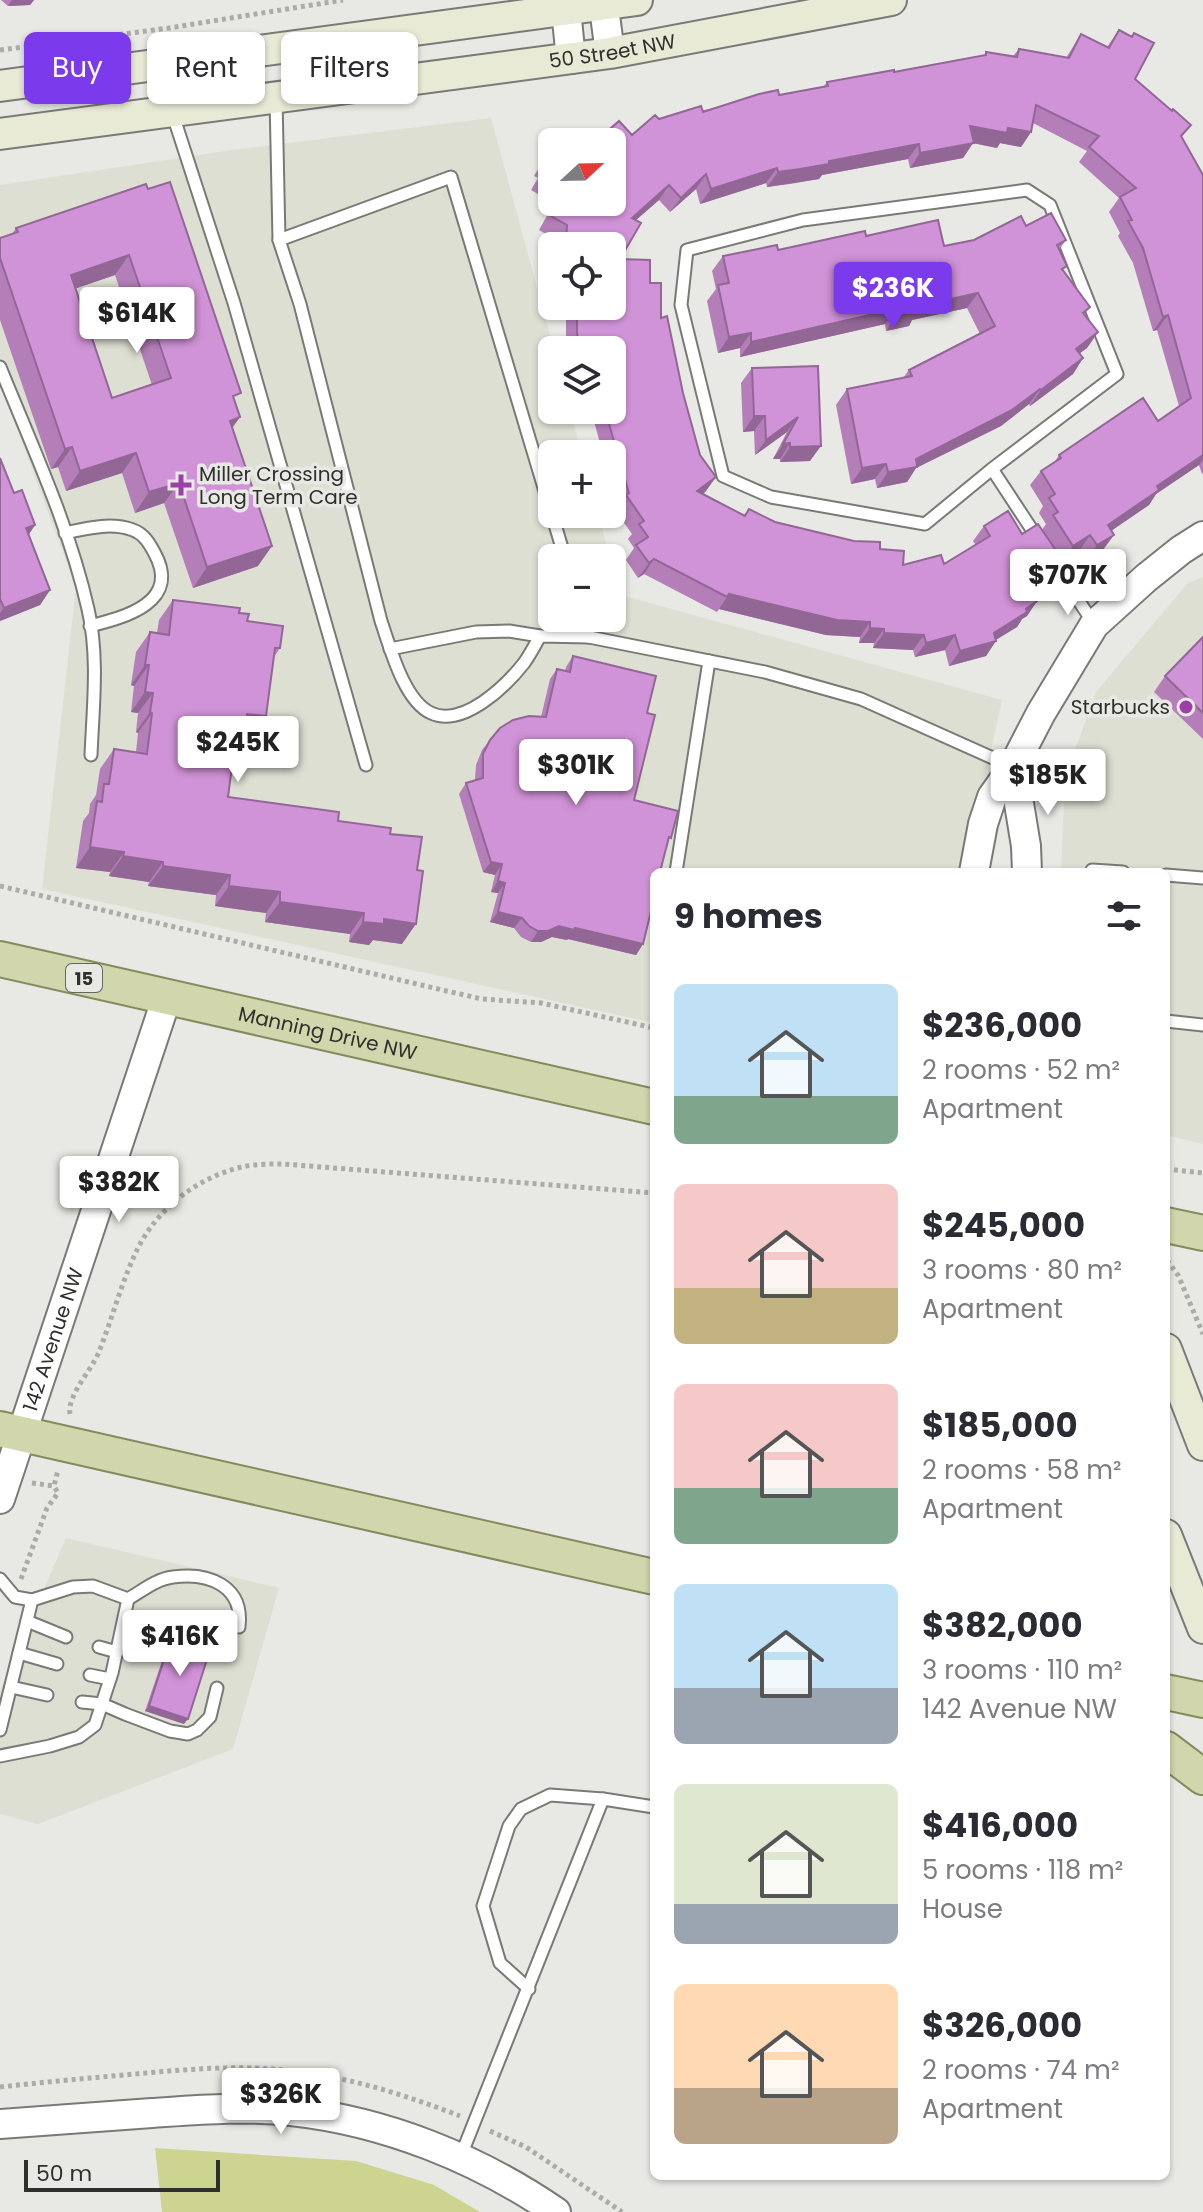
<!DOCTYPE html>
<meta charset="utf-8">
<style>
:root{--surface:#fff;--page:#f2f2f3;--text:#2b2b33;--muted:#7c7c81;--accent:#7c3aed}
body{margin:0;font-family:Poppins,sans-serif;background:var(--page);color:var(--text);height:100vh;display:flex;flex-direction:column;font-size:30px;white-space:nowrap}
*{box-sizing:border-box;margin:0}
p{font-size:26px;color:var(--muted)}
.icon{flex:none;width:44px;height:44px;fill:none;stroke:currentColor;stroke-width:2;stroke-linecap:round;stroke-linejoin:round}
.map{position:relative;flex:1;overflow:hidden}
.panel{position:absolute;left:650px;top:868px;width:520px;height:1312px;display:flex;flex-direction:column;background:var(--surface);border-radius:12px;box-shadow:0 2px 6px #0004}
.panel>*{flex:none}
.guide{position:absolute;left:24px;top:32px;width:506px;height:72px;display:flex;gap:16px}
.needle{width:52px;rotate:68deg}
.buttons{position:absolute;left:538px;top:128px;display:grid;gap:16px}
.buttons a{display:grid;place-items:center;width:88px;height:88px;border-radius:12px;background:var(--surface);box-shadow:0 2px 6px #0004;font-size:40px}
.scale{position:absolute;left:24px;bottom:20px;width:196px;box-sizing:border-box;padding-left:8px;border:4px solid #2f2f2d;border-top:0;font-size:22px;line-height:28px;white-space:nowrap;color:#2f2f2d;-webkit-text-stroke:6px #e8e8e4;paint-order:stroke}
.price{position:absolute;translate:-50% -68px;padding:0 18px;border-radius:8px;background:#fff;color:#222;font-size:26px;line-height:52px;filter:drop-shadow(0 2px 4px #0008)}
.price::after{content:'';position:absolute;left:50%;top:48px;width:24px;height:18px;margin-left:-12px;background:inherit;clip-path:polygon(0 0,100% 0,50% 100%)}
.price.active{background:var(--accent);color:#fff}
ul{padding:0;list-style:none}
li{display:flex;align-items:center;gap:24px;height:200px;padding:0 24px}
li span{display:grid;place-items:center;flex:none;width:224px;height:160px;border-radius:12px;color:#555}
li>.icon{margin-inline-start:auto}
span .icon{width:96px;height:96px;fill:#fffc;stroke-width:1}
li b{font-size:34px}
h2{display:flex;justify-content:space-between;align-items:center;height:96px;padding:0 24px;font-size:34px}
.tag{padding:0 28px;border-radius:12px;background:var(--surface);box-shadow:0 2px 6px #0004;font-size:28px;line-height:72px}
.tag.active{background:var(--accent);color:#fff}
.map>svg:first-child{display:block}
.built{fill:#dddfd3}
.green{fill:#cdd48f}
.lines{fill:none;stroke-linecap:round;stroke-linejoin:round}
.service-casing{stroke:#797a76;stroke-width:15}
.tertiary-casing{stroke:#797a76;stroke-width:32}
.secondary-casing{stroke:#797a76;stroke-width:34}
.primary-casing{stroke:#85895c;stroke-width:38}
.path{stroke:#ababa8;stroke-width:5;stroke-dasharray:4 4;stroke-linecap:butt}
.service{stroke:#fff;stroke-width:11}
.tertiary{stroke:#fff;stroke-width:28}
.secondary{stroke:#e8ead6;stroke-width:30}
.primary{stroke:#d2d6ac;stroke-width:34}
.wall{fill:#b47eb9;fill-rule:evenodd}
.shaded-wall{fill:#926796}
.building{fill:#d193d7;stroke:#926796;stroke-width:2;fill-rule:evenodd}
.poi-dot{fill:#9e3fa8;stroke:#e8e8e4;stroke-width:3}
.labels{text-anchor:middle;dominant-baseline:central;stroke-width:7;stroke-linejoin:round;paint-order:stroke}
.shield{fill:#e8e8e4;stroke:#666664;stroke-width:2}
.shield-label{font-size:18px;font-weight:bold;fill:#2f2f2d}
.street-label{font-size:20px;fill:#2f2f2d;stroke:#e8e8e4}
.poi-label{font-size:20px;fill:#2f2f2d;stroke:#e8e8e4;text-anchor:start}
</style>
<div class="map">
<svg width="1203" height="2212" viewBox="0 0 1203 2212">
<rect width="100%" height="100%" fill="#e8e8e4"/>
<g class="built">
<path d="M491,118l63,232h-2v60h18l12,44h-30v60h46l12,44h-58v60h60v-54l9,31 381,105 -38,172h-310v151l-612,-134 34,-301 -76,-206v-197l232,-35z"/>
<path d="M1203,577v567l-37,-9v-263h-105l4,-94 31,-86 92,-109z"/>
<path d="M66,1538l213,50 -46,161 -195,75 -38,-10v-123z"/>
</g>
<path class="green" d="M155,2148l201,13 78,24 46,27h-318z"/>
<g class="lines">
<g class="service-casing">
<g id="service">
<path d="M276,98l3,142 21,64 81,317c9,26 23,80 50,92 32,15 75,-27 93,-50 6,-8 11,-18 16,-27l49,1 176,35 96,27 152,68"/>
<path d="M172,112l62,191 132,462"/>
<path d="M279,240l172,-63 114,381"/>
<path d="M0,367c32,79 69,158 88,242 11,47 5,98 3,146"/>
<path d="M992,469l125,-95 -67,-169 -23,-15 -224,30 -116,30 -6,55 42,171 48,21 154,27 67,-55 102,155"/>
<path d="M65,533c23,-5 46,-11 68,-3 11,4 16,13 21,22 28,50 -28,65 -64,74"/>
<path d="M583,618l6,19"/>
<path d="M390,649l86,-17 33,-1 31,5"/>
<path d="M676,872l33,-211"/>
<path d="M1092,872v-2l31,2"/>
<path d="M1166,875l37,3"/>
<path d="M1166,1021l37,4"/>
<path d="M0,1579l15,18 17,3 41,-13 20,-1 35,13 -16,74 -17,52 -16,12 -29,9 -50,10"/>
<path d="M128,1599c14,-8 28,-20 45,-22 36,-5 71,9 66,50"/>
<path d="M27,1621l39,16"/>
<path d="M99,1647l18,5"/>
<path d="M19,1653l38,11"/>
<path d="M90,1675l20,4"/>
<path d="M11,1687l36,8"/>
<path d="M82,1702l20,2 23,10 45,17 18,3 9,-4 13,-13 7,-29"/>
<path d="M0,1730l32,-130"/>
<path d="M603,1799l51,8"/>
<path d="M460,2158l143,-359 -53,-4 -29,14 -12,17 -26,80 17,57 29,26"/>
</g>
</g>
<g class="tertiary-casing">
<g id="tertiary">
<path d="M565,0l6,59"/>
<path d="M603,0l7,53"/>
<path d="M1013,767l13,79 1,26"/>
<path d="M974,872l9,-48 9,-27 21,-30 28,-54 53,-88 52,-47 35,-28 22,-14"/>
<path id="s1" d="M0,1499l167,-502"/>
<path d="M0,2124c51,-4 101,-7 152,-11 46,-3 93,-7 139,-2 94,10 188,48 265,101"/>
</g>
</g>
<g class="secondary-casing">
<g id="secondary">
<path d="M0,86l637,-86"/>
<path id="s2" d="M0,134l610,-81 281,-53"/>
<path d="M1166,1349l37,96"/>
<path d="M1166,1535l37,93"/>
</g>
</g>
<g class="primary-casing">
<g id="primary">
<path id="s3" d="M0,959l654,148"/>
<path d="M1166,1225l37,8"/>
<path d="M0,1429l654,148"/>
<path d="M1166,1692l37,8"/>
<path d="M1166,1749l37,28"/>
</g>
</g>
<g class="path">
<path d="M0,50l169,-22 174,-28"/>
<path d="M0,886l451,106 31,7 59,4 113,25"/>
<path d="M1166,1169l37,4"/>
<path d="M1167,1260l11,15 25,59"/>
<path d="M70,1414c-3,-18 20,-42 28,-60 14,-34 23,-71 39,-104 19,-39 56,-69 97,-81 16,-5 33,-5 49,-5l371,29"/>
<path d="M32,1483l22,3 4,-16"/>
<path d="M21,1579l26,-71 11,-15 -4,-7"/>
<path d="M0,2087c45,-5 90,-9 135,-13 55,-5 110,-10 165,-2 56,7 108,24 160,44"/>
<path d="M490,2131l36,16 96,65"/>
</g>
<use href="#service" class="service"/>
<use href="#tertiary" class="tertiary"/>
<use href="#secondary" class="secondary"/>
<use href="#primary" class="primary"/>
</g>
<g class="wall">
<path d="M1,0h33l-4,5 -22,1z"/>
<path d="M1119,30l16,49 47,58 21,38v298l-1,1 -3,-9 -43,29 -7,11 -38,25 -8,20 -17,10 -6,-10 -17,11 -21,-31 4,-6 -7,-11 4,-7 -13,-21 11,-14 13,-8 5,-8 99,-34 21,-15 -22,-76 -4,1 -20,-68 -15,-27 2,-3 -11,-21 10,-14 -40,-36 8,-11 -54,-28 -2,9 -10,15 -21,-4 -3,5 -24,-5 -10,15 -53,10 -2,-9 -86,16 -3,4 -29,5 -23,3 -1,-4 -66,21 -4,-15 -26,23 -11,-12 -23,20 -16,39 30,24 33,110 23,98 -3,3 41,21 5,-6 26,13 105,27 23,16 41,-1 32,-19 -3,-4 11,-15 38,8 37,21 -7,10 8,14 -10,15 -13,7 -10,15 -5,3 -5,8 -21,13 -10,16 -37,10 -4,-16 -30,7 -2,-7 -40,-2 1,-5h-15l1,-6 -34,-2 -107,-26 -2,3 -73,-38 -6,4 -12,-18 8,-12 -6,-9 4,-5 -17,-24 3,-4 -6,-21v-31h-9l-11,-40 -3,1 -1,-5h24v-60h-45l-1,-2v-42h46v-60h-56v-6l-17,-10 15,-27 -2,-1h60l20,-67 27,-16 165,-33 3,-4 67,-10 90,-17 2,-3 27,4 6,-7 47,9 15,-24 26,13z"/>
<path d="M552,146v56l-21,-12 7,-12 -4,-2z"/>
<path d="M146,184l89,218 -3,26 26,138 -65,22 -29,-85 -29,10 -13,-40 -56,18 -8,-24 -7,2 -51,-149v-82l12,-4 4,-6zM115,275l37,110 -40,13 -36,-110z"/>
<path d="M1026,226l40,14 -7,10 5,21 21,44 13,17 -11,16 -7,5 3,5 -10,16 -43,32 -1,-2 -28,22 -85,42 -9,14 -30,6 -2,-9 -24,5 -15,-79 11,-16 56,-11 6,-8 71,-36 -13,-26 -55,12 -3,6 -23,5 -1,-7 -145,33v-9l-22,5 -11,-52 9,-12 -4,-18 11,-15 55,-6 88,-14 78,10 30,-6z"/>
<path d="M818,366l-8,95 -30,1v-3h-7l14,-27 -32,23 -1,-24 -11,1 -2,-49 11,-15z"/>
<path d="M0,458l14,35 21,32 -6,9 21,56 -10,15 -40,16z"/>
<path d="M173,600l66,13 8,8 33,27 -6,9 -8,59 -14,20 -15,-2 -1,3 -8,60 162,37 12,110 -29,-4 -4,5 -20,-3 1,-8 -85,-12 1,-9 -51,-7 1,-11 -68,-9 1,-4 -40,-6 1,-4 -34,-4 7,-47 6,-8 1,-9 6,-9 4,-26 14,-20 22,3 2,-19 -2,-1 2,-19 -7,-1 3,-26 -3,-1 5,-33 14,-20 7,1 2,-13z"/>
<path d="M1203,637v102l-49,-47 11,-16z"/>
<path d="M573,656l74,57 -13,87 33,44 -24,100 -7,11 -68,-16 -1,1 -15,-3 -11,5h-10l-10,-5 -7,-9 -24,-6 8,-29 -7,-1 4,-17 -12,-3 -24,-78 7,-11 9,-3 1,-15 6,-15 8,-10 51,-23 9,-38 7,-10 8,2 1,-4z"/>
<path d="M171,1638l13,86 -39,-13 23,-68z"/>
</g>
<g class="shaded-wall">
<path d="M12,0h22l-4,5 -22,1z"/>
<path d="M970,126l38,2 23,4 -10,15 -21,-4 -3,5 -24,-5 -10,15 -53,10 10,-15z"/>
<path d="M919,144l-11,15 -86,16 -3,4 -52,8 11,-15 51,-11z"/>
<path d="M777,168l-11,15 -66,21 11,-15z"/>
<path d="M706,174l-10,15 -26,23 11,-14z"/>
<path d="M669,185l-10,15 -38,33 11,-15z"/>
<path d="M129,255l-14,20 -58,20 14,-20z"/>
<path d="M978,293l-11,15 -55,12 -3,6 -23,5 11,-16 22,-9z"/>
<path d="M896,309l-11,15 -145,33 11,-15z"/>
<path d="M1168,315l-11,15 -4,1 10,-14z"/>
<path d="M1098,332l-11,16 -22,16 11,-15z"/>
<path d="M751,333l-11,15 -22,5 11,-16z"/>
<path d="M1083,358l-10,16 -43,32 11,-16z"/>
<path d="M1040,389l-11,15 -28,22 -85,42 -9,14 -30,6 11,-16 28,-13z"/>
<path d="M754,416h11l-11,15 -11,1z"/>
<path d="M240,417l-14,20 4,-16z"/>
<path d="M798,417l-11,15 -32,23 11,-15z"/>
<path d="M790,443l-10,16h-7l10,-15z"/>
<path d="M821,446l-11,15 -30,1 10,-15z"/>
<path d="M72,447l-14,20 -7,2 14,-20z"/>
<path d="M136,453l-14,20 -56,18 14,-20z"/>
<path d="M1203,455v5l-4,5 -43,29 -7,11 -51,35 10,-15 49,-39z"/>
<path d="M886,464l-11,15 -24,5 11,-16z"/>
<path d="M716,477l-10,14 -19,15 10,-15z"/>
<path d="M179,483l-15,20 -29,10 14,-21z"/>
<path d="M35,525l-10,15 1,-12z"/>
<path d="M1090,535l-10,15 -17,11 10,-15z"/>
<path d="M1114,535l-11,15 -17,10 11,-15z"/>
<path d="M272,546l-14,20 -65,22 14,-21z"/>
<path d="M654,559l-10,15 -6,4 11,-15z"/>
<path d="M1060,579l-10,15 -27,16 11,-15z"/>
<path d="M50,590l-10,15 -40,16v-8l4,-5z"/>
<path d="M729,594l141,28 -10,15 -34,-2 -107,-26z"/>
<path d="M1037,601l-10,15 -5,3 -5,8 -25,15 4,-1 -10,15 -37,10 11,-15 34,-18 32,-24z"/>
<path d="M870,628l14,1 -10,14h-15z"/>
<path d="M884,633l40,2 -11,15 -40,-2z"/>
<path d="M955,635l-10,15 -30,7 11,-14z"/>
<path d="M145,665h4l-15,21 -3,-1z"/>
<path d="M145,692l8,1 -15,20 -7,-1z"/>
<path d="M150,712l2,1 -14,20 -2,-1z"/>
<path d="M247,714l19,2 -14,20 -15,-2 -5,8 6,-21z"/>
<path d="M90,847l34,5 -14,20 -34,-4z"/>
<path d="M123,856l40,6 -14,20 -40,-6z"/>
<path d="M491,862l11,2 -7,11 -12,-3z"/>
<path d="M163,866l67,9 -14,20 -68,-9z"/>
<path d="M498,881l7,2 -7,10 -7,-1z"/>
<path d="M229,886l51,6 -14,21 -51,-7z"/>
<path d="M280,902l84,11 -14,21 -85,-12z"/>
<path d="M498,912l24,6 -8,10 -24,-6z"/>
<path d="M384,919l32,5 -14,20 -29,-4 -4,5 -20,-3 14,-20z"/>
<path d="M559,926l16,2 68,16 -7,11 -68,-16 -1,1 -15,-3 -11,5h-10l7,-11z"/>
<path d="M149,1706l39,13 -4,5 -39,-13z"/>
</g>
<g class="building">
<path d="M1119,30l13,7 2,-4 20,10 -19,36 37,32 1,-2 18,16 -10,11 22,39v280l-46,31 2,4 -51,35 6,10 -17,10 -7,-10 -17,11 -20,-31 5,-3 -9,-14 6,-4 -14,-23 20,-13 -2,-3 84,-57 15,23 33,-23 -23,-83 -5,2 -20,-69 -15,-27 4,-1 -12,-23 16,-9 -47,-41 10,-11 -63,-31 -5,27 -23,-4 -1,5 -37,-7 4,17 -54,10 -1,-9 -90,17v3l-29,5 -22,3 -1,-4 -66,21 -5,-15 -25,24 -12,-13 -37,33 9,5 -21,36 30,1v23h11v35l6,-2 16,77 17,62 16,22 -19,14 48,25 4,-7 26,13 79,19 26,1v7l24,2 -1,14 38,-10 3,9 46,-28 -6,-10 24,-15 14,23 16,-10 21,31 -10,6 11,18 -26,16 3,6 -11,8 1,3 -33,21 2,8 -36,10 -5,-16 -29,8 -2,-8 -40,-2v-4l-14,-1v-6l-33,-2 -108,-26 -2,3 -73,-38 -5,4 -13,-18 12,-8 -9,-13 5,-3 -18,-26 3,-2 -24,-83h7v-60h-32l-3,-17v-27h35v-60h-46l1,-21 -18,-10 8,-13h55v-60h-17l24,-21 13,14 23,-20 4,4 42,-13 2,6 56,-18 19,-4 1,5 49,-9 -1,-4 67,-12v2l92,-17v-3l31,5 2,-8 50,9 12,-24 28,14z"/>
<path d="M552,147v34l-11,-6 7,-12 -4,-2z"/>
<path d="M170,182l71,211 -8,3 7,21 -10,4 42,125 -65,21 -28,-84 -30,9 -13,-39 -56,18 -8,-24 -7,2 -65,-191v-20l18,-6 -2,-4 130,-44 2,5zM129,255l42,123 -59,20 -41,-123z"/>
<path d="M1051,213l15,27 -9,5 10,21 -5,3 28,38 -7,6 15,19 -22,17 7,9 -42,32 -1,-1 -28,21 -96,49 1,8 -29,5 -2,-8 -24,4 -15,-79 65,-13 -3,-6 86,-44 -17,-33 -59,13v4l-22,5 -1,-6 -145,33v-9l-22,4 -11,-52 11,-2 -6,-27 54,-11 1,5 87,-19 1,5 72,-16 6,26 30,-6 47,-24 5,10z"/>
<path d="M818,366l3,80 -31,1v-4l-7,1 15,-27 -32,23 -1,-24h-11l-2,-48z"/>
<path d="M0,458l14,35 8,-3 13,35 -9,3 24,62 -46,18 -4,-9z"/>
<path d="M173,600l67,8 -1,5 10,1 -2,7 36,5 -3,22h-5l-9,68 -19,-2 -1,8 -8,-1 -10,76 111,15 -1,9 53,7 -1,6 32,3 -5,33 6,1 -7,53 -32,-5v5l-21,-2 1,-9 -84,-11v-10l-51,-6 1,-11 -67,-9v-4l-40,-6 1,-4 -34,-5 7,-46 5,1 2,-18h5l5,-35 33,5 5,-41 -2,-1 3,-19 -8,-1 4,-27h-4l5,-33 19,3z"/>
<path d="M1203,637v76l-38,-37z"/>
<path d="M573,656l83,20 -9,37 8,2 -21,85 44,11 -7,27 -2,-1 -9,35h-6v27l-11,45 -68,-16 -1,2 -15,-4 -11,5h-10l-9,-5 -7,-8 -24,-6 7,-29 -7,-2 4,-17 -11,-2 -25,-79 17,-5v-24l7,-14 10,-12 13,-8 16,-4 17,1 11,-48 13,3z"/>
<path d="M171,1638l39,12 -22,69 -39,-13z"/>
</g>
<g class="poi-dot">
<path d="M177 473h8v8h8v8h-8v8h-8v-8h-8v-8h8z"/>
<circle cx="1186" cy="707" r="8"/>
</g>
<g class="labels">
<rect class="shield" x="66" y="964" width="36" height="28" rx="6"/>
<g class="shield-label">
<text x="84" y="978">15</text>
</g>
<g class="street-label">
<text stroke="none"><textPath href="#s2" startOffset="618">50 Street NW</textPath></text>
<text stroke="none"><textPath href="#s3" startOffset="336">Manning Drive NW</textPath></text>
<text stroke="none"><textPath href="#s1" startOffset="168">142 Avenue NW</textPath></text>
</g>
<g class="poi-label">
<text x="199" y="474">Miller Crossing<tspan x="199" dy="23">Long Term Care</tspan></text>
<text x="1170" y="707" text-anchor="end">Starbucks</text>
</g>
</g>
</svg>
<div class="buttons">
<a><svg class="needle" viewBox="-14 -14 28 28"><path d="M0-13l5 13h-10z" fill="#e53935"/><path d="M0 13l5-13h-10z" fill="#7c7c81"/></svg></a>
<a><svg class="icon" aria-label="locate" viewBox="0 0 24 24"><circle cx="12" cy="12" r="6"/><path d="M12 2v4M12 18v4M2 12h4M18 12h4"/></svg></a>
<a><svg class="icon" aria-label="layers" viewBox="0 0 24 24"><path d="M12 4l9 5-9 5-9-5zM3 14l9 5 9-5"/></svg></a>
<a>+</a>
<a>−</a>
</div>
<div class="scale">50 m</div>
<b class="price active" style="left:893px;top:330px">$236K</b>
<b class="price" style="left:137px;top:355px">$614K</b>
<b class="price" style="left:1068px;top:617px">$707K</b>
<b class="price" style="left:238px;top:784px">$245K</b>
<b class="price" style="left:576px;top:807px">$301K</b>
<b class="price" style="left:1048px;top:817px">$185K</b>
<b class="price" style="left:119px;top:1224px">$382K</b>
<b class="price" style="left:180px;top:1678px">$416K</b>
<b class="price" style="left:281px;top:2136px">$326K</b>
<div class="guide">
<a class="tag active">Buy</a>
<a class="tag">Rent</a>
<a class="tag">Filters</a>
</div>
<section class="panel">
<h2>9 homes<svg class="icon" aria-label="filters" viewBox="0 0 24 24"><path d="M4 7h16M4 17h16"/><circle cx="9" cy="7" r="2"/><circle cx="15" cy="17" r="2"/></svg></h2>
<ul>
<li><span style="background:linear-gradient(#bfe0f5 70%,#7fa58c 0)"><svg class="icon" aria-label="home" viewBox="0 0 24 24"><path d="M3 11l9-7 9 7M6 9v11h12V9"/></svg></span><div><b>$236,000</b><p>2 rooms · 52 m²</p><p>Apartment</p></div></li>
<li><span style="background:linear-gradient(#f6c9c9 65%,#c2b280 0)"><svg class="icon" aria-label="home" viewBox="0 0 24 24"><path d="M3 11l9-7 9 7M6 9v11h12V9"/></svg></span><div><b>$245,000</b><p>3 rooms · 80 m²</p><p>Apartment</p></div></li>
<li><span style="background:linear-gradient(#f6c9c9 65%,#7fa58c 0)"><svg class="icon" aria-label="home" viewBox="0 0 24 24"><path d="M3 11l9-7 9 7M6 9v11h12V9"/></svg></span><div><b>$185,000</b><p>2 rooms · 58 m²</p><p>Apartment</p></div></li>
<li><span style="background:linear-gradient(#bfe0f5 65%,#9aa5b1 0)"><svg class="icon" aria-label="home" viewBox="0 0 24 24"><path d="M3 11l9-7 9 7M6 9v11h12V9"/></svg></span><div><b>$382,000</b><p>3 rooms · 110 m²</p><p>142 Avenue NW</p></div></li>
<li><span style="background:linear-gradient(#dfe7d0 75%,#9aa5b1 0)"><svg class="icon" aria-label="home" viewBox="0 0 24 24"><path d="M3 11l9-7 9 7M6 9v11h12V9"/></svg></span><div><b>$416,000</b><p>5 rooms · 118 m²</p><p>House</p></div></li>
<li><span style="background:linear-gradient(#ffd9b3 65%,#b9a48a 0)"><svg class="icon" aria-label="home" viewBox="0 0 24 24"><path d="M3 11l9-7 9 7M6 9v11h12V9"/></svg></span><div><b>$326,000</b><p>2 rooms · 74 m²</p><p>Apartment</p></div></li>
</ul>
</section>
</div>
